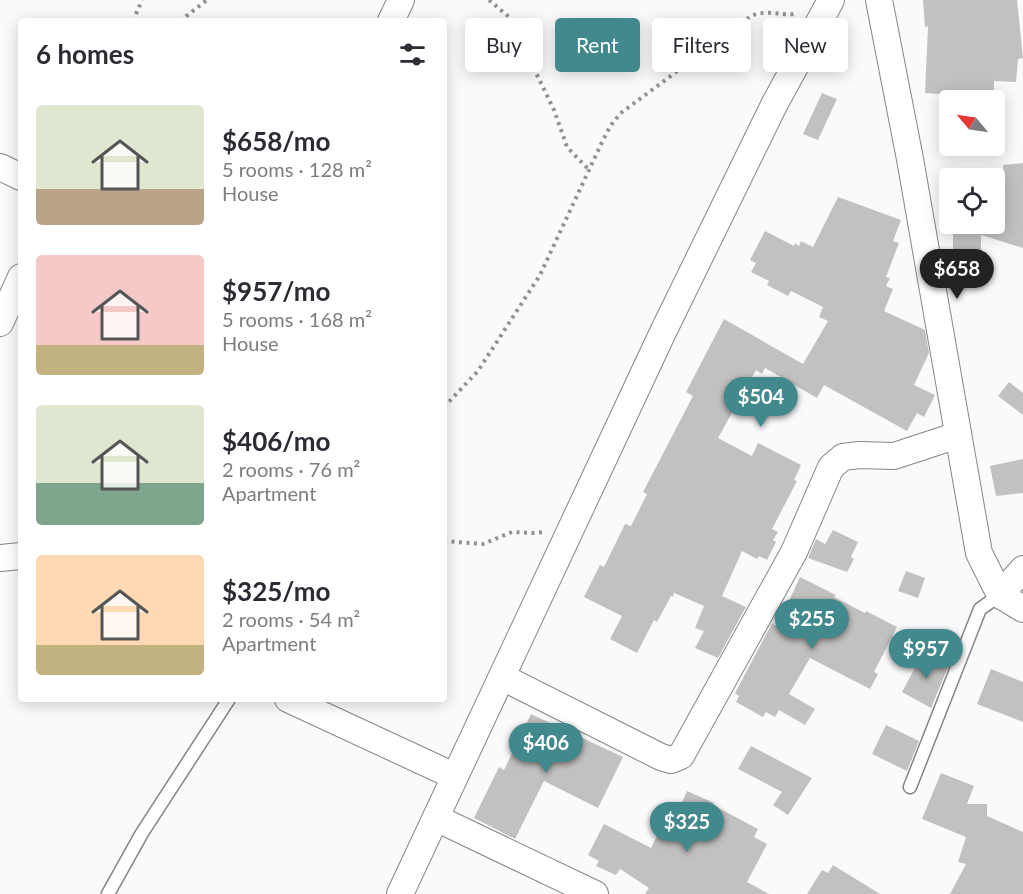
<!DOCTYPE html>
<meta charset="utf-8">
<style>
:root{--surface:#fff;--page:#f7f7f7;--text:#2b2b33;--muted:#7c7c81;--accent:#41898c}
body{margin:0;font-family:Lato,sans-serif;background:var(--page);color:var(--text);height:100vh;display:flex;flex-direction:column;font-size:22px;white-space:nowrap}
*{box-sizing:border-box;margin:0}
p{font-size:20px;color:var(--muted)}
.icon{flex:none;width:33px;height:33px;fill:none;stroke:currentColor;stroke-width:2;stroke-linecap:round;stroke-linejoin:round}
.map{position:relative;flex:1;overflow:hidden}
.panel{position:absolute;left:18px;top:18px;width:429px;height:684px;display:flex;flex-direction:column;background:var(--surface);border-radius:6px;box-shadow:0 3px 15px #0003}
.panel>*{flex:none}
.hud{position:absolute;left:465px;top:18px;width:468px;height:54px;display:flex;gap:12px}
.needle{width:39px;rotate:299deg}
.controls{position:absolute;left:939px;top:90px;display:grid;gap:12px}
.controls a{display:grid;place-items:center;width:66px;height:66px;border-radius:6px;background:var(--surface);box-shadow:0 3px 15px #0003;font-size:30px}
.price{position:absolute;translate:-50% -51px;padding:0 14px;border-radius:21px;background:var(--accent);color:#fff;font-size:20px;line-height:39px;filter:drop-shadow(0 2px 3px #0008)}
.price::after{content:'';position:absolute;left:50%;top:36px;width:18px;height:14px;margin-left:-9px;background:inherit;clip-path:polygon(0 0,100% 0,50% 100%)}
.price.on{background:#222;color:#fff}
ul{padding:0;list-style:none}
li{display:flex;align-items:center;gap:18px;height:150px;padding:0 18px}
li span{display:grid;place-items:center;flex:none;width:168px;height:120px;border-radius:6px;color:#555}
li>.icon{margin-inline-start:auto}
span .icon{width:72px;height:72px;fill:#fffc;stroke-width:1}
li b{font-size:26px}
h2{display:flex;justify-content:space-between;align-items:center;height:72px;padding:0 18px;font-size:26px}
.pill{padding:0 21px;border-radius:6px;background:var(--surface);box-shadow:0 3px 15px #0003;font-size:21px;line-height:54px}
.pill.on{background:var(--accent);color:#fff}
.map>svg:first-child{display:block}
.building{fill:#c3c1c0}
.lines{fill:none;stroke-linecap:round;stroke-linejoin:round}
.lane-casing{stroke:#848586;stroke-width:15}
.street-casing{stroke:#848586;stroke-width:28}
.path{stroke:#929292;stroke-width:4;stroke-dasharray:3 4.5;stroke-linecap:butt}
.lane{stroke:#fff;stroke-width:12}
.street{stroke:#fff;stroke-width:26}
</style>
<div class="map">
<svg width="1023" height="894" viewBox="0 0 1023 894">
<rect width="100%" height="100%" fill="#fafafc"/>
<g class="building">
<path d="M923,0h94l6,58 -5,1 -2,23 -22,-1v10l-41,4 -28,-2 3,-67 -3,1z"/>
<path d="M822,93l15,6 -19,41 -15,-6z"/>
<path d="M1023,163v85l-42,-13v22h-5v26l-28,1 -1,-23 6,-1v-36h41v-16l11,4 -2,-47z"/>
<path d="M838,197l63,23 -8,21 6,2 -13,34 4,1 -4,8 7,3 -9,22 41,19 4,23 -15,32 21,10 -11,22 -7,-4 -10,18 -83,-46 -7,13 -52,-30 -3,6 -6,-4 -38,68 34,18 6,-13 43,22 -7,15 3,1 -25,48 6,3 -5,8 3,2 -9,18 -8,-4 -2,3 -15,-8 -20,45 24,11 -28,51 -23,-10 9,-17 -9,-3 9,-22 -30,-13 -1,4 -2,-1 -14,26 -3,-2 -17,33 -27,-14 12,-23 -38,-19 16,-32 4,2 21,-43 6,2 16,-32 -4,-2 50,-96 -7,-4 38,-73 79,45 25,-43 -9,-4 4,-10 -32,-16 -3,5 -21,-11 2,-4 -18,-9 5,-9 -6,-3 15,-29 29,15 1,-3 4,3 2,-5 12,6z"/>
<path d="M1009,382l14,11v22l-25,-19z"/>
<path d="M1023,459v34l-27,3 -6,-30z"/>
<path d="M833,530l25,12 -7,15 3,2 -7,13 -39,-14 8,-19 9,5z"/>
<path d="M906,571l19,7 -7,20 -20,-7z"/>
<path d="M800,577l36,18 -2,2 31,16 1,-2 31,16 -23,45 4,2 -8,15 -60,-31 -21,36 26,15 -10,16 -26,-15 -4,7 -9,-5 -3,5 -27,-15 3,-6 -4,-3 37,-70 5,4z"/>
<path d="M924,651l25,14 -18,43 -29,-16z"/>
<path d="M991,669l32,13v40l-46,-18z"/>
<path d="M531,714l92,43 -25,51 -54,-27 -29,58 -41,-21 25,-51 5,3z"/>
<path d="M886,725l33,16 -12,30 -35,-17z"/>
<path d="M751,746l61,32 -24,37 -15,-10 9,-13 -44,-23z"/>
<path d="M941,773l33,13 -7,18h20v12l36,16v62h-73l16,-30 -8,-2 8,-25 -44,-18z"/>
<path d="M687,791l27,12 -1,2 45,24 -4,8 13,7 -20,38 22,12h-124l4,-6 -29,-19 -4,6 -20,-9 3,-5 -11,-6 16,-31 47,24 20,-40 7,4z"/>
<path d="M833,865l47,29h-73l15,-24 6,3z"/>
</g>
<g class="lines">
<g class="lane-casing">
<g id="lane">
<path d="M910,787l70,-178 20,-14"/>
<path d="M108,894l34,-61 87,-134"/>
</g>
</g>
<g class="street-casing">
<g id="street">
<path d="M879,0l31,159 69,394 21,42 23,14"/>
<path d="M391,21l10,-21"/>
<path d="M0,167l21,10"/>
<path d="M0,323l21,-46"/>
<path d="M0,558l21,-2"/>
<path d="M1000,595l23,-26"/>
<path d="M502,677l159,80 10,3 10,-4 113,-204 37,-85 12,-10 16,-2 35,1 64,-21"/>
<path d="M288,699l166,77"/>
<path d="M436,818l159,76"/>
<path d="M400,894l263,-562 111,-227 57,-105"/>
</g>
</g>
<g class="path">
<path d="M489,0l20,17 45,93 13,37 23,24"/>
<path d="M133,21l9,-21"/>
<path d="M180,21l27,-21"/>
<path d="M444,407l34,-36 62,-96 63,-135 8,-15 10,-12 130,-97c15,-7 30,0 45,-2"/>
<path d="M444,541l39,3 29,-12 22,1 11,-1"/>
</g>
<use href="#lane" class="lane"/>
<use href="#street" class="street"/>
</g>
</svg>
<div class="controls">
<a><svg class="needle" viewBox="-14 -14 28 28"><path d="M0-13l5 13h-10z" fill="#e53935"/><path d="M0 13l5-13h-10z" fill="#7c7c81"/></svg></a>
<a><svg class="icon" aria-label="locate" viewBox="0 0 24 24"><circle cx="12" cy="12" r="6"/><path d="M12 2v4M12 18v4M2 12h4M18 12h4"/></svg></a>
</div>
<b class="price on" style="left:957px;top:300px">$658</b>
<b class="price" style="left:761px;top:428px">$504</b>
<b class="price" style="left:812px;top:650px">$255</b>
<b class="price" style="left:926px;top:680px">$957</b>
<b class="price" style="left:546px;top:774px">$406</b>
<b class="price" style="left:687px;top:853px">$325</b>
<div class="hud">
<a class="pill">Buy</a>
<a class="pill on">Rent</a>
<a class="pill">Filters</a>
<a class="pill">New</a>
</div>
<section class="panel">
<h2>6 homes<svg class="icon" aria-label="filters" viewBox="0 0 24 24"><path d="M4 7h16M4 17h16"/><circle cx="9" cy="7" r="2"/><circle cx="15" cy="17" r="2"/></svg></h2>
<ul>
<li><span style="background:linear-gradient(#dfe7d0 70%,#b9a48a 0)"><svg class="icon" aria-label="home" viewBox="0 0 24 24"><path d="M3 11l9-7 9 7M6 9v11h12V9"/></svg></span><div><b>$658/mo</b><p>5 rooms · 128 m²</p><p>House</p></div></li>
<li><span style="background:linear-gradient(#f6c9c9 75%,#c2b280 0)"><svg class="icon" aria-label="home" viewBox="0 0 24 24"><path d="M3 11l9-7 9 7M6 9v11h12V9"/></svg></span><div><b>$957/mo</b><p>5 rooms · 168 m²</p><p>House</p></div></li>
<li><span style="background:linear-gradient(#dfe7d0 65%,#7fa58c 0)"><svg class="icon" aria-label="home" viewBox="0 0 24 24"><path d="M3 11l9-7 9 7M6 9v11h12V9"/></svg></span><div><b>$406/mo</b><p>2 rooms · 76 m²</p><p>Apartment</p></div></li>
<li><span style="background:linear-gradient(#ffd9b3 75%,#c2b280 0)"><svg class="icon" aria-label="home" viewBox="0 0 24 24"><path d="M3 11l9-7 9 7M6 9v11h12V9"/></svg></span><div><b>$325/mo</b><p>2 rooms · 54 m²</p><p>Apartment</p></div></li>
</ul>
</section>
</div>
